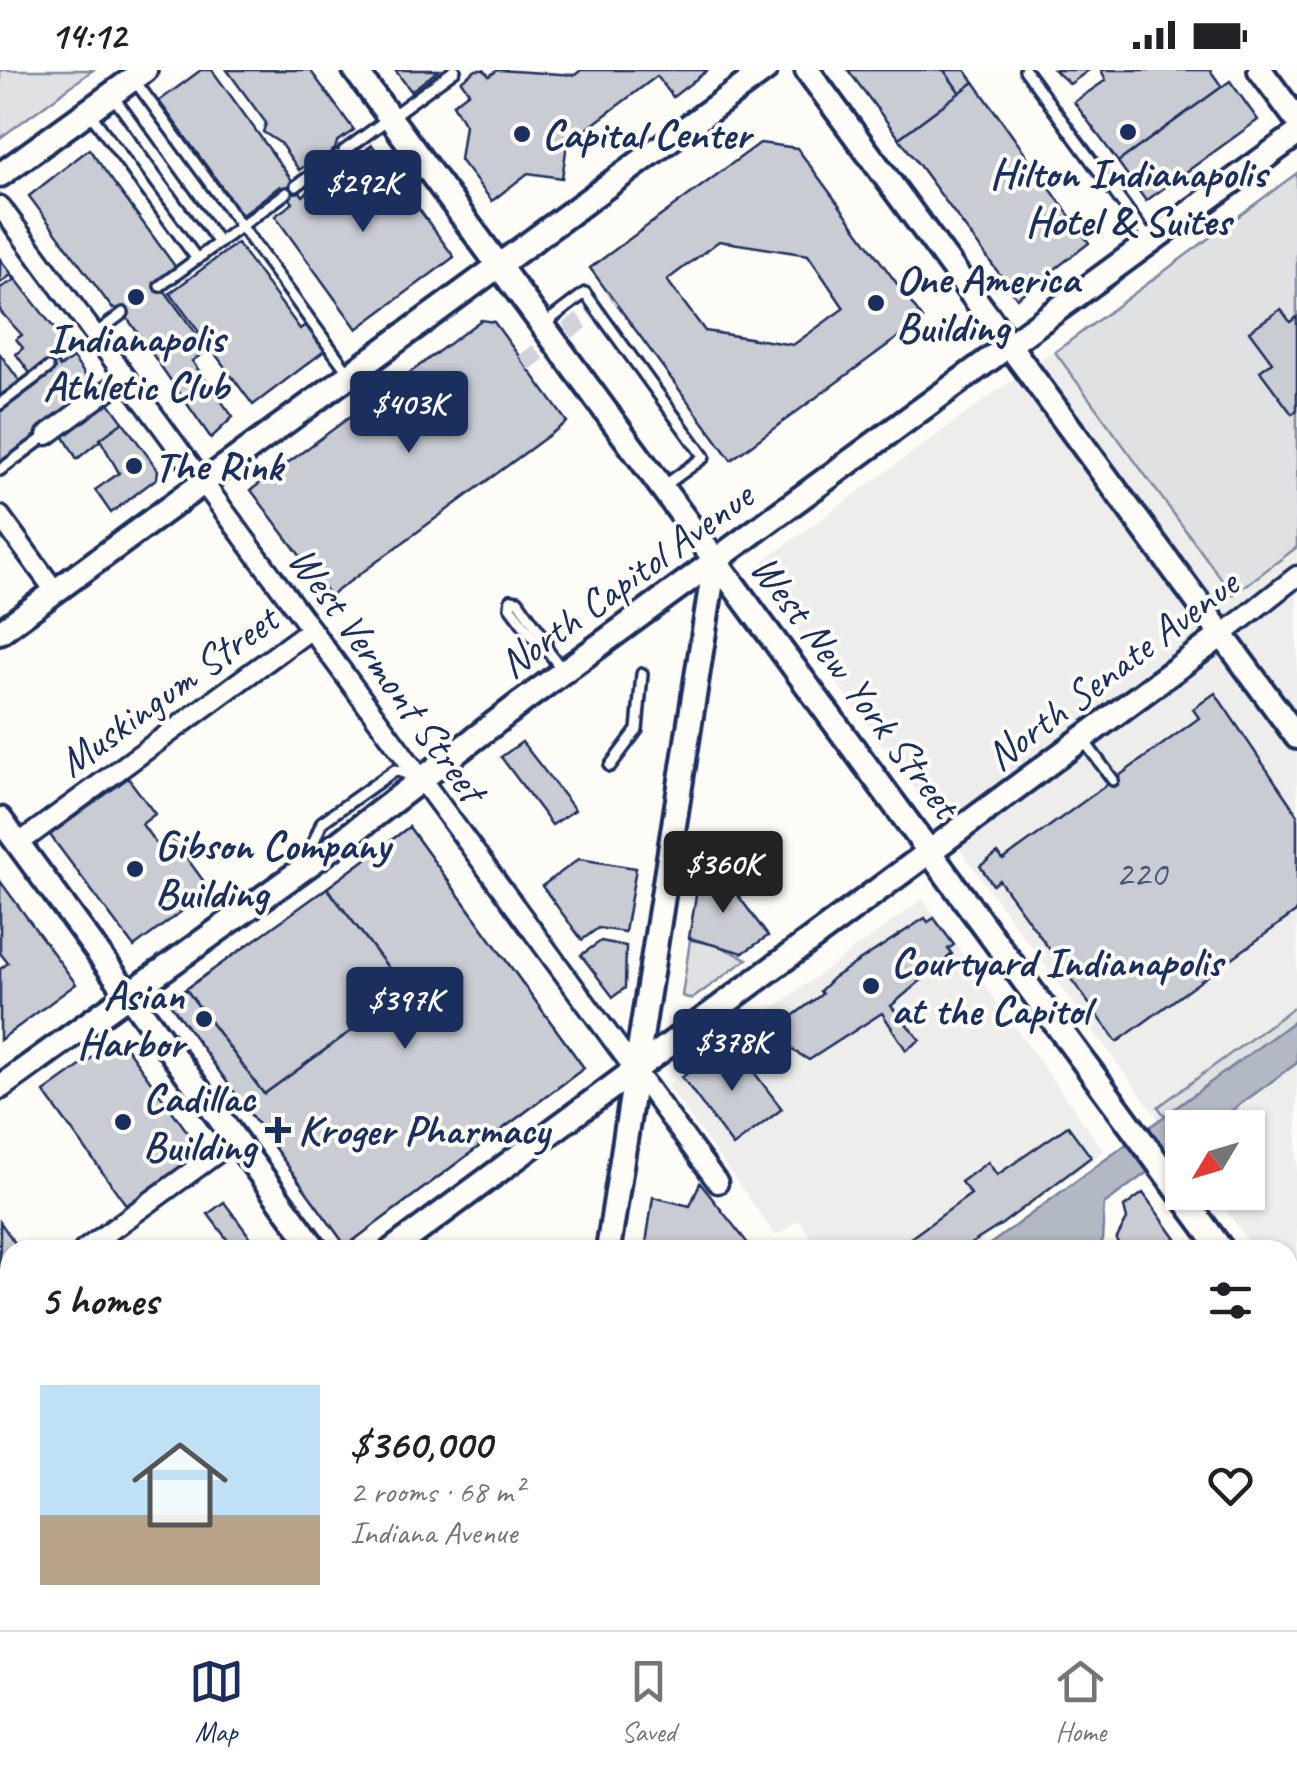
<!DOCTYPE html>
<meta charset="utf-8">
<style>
:root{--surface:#fff;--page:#f2f2f2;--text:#202124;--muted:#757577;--line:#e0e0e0;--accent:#1b2f5e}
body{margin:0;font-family:Caveat,sans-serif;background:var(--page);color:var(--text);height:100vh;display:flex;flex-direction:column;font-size:38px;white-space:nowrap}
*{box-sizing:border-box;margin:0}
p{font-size:32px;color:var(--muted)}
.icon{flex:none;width:55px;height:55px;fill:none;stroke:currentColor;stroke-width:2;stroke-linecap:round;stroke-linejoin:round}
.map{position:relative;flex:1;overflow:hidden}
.panel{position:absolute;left:0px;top:1170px;width:1298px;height:390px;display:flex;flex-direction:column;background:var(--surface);border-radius:30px 30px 0 0;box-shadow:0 2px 8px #0004}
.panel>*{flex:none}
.needle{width:65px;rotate:232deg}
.tools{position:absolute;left:1165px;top:1040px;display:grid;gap:20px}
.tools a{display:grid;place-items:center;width:100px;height:100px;border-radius:0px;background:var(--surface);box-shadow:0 2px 8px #0004;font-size:50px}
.price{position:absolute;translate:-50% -85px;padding:0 22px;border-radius:10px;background:var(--accent);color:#fff;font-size:32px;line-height:65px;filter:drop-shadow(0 2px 5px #0008)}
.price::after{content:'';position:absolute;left:50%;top:60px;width:30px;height:22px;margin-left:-15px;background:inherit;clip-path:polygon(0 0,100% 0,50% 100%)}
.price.active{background:#222;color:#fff}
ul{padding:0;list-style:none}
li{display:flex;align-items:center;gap:30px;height:250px;padding:0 40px}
li span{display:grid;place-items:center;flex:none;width:280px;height:200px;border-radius:0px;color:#555}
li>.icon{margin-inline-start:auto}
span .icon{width:120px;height:120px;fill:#fffc;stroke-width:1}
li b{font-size:42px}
h2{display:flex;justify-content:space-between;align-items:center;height:120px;padding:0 40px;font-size:42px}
.status{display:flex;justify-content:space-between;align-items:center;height:70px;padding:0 50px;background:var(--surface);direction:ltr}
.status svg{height:28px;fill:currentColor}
.dock{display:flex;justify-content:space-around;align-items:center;height:140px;border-top:2px solid var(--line);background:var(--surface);font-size:28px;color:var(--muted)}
.dock a{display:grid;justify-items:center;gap:5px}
.dock .active{color:var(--accent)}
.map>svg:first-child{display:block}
.built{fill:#edeeec}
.green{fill:#e0e1e3;stroke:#7e88a0;stroke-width:2.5}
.water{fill:#b3b8c5;stroke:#76819c;stroke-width:2.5}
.building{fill:#c9ccd3;stroke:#1b2f5e;stroke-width:2.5;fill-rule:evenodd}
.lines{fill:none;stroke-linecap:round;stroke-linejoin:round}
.street-tunnel{stroke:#d0d3d8;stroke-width:18;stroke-dasharray:18 9;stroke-linecap:butt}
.lane-casing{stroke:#1b2f5e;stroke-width:16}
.street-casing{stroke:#1b2f5e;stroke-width:25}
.secondary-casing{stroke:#1b2f5e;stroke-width:30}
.primary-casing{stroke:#1b2f5e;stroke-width:32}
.lane{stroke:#fdfcf7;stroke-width:9}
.street{stroke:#fdfcf7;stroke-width:18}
.secondary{stroke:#fdfcf7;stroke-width:22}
.primary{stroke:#fdfcf7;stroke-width:25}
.poi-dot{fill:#1b2f5e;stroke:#fdfcf7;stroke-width:4}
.labels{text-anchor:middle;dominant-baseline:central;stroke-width:8;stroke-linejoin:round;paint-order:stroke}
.number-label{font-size:38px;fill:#46567b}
.poi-label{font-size:42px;font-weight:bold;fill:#1b2f5e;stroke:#fdfcf7;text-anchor:start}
.street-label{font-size:42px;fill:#1b2f5e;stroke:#fdfcf7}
</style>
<div class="status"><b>14:12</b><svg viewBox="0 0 49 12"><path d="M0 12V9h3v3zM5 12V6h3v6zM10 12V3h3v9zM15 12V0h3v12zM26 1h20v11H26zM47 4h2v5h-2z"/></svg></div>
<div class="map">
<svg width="1297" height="1560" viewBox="0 0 1297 1560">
<rect width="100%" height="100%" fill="#fdfcf7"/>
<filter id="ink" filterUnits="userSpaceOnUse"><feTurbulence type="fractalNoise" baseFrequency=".01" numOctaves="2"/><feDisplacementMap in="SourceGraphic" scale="20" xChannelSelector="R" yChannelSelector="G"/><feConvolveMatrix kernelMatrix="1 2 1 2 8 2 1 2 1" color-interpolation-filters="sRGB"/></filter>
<g filter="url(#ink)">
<g class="built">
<path d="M1297,103v1135l-9,-14v-44h-33l-42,-57 35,-1v-64h-66v23l-422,-572 2,-17z"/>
<path d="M923,829l181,252 -135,99h-149l-21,-30 -23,16 -109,-151z"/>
<path d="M1297,1435v125h-175l14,-10h152v-108z"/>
</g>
<g class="green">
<path d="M0,0h93l-93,68z"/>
<path d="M1297,103v374l-64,48 -178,-243z"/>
<path d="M690,870l27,5 30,14 -55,40 -10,-3z"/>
<path d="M1297,935v15l-132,96 -7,-9z"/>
</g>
<path class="water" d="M1297,949v44l-88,64 -27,1v19l-78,57 -2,38 -11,8h-109z"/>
<g class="building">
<path d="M201,0h11l84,116 -10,7 -6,-7 -38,29 -83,-114z"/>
<path d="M227,0h83l44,60 -17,12 -2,7 9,2 -27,20 3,-16 -21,15 -19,-27 -17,-11 3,-9z"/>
<path d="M395,0h44l-28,21z"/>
<path d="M476,0h8l5,6 9,-6 77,5 6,-5h127l-35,27 -16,-21 -90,68 -5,34 -34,-5 -36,28 -32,-41 5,-35 -12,-21 16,-12 -8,-11z"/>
<path d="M848,0h96l16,23 -61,45z"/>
<path d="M944,0h21l9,12 -14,11z"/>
<path d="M1054,0h35l-19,14z"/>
<path d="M1210,0l12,17 -104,75 -44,-60 32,-22 -5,-10z"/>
<path d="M1230,11l28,39 -112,81 -28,-39z"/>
<path d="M974,12l115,161 -72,55 -118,-160z"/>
<path d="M760,73l37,5 126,171 -192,141 -141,-192zM719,171l89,14 36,53 -51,37 -88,-14 -38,-51z"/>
<path d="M372,75l82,112 -97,72 -82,-113 18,-13 -7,-10 10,-7 7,10 7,-6 7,-19 15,-11 -6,19 24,-18 -13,-5 7,-5 14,5z"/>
<path d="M89,79l88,120 -18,14 49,67 -16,11 41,56 -22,21 -81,-116 -10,-13 -8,-1 -83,-112z"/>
<path d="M237,173l63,86 8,-6 19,26 -74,56 -83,-112z"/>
<path d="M0,189l68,87 -12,16 -24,14 -16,-22 7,-6 -7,-9 6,-4 -22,-24v-23l15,-8 -4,-5 -11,8z"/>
<path d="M1281,239l9,13 7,-5v94l-5,3 -32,-43 12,-9 -23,-31z"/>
<path d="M481,250l13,2 73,100 -237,174 -79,-106z"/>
<path d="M0,284l21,29 -21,15z"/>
<path d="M73,288l26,36 -99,73v-55l52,-39 -4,-5 8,-6 4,5z"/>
<path d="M104,326l19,26 -46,37 -17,-29z"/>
<path d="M123,352l35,48 -1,8 -46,35 -16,-23 24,-17 -19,-34z"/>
<path d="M1215,623l82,121v97l-180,131 -118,-162 -6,5 -13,-19 18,-13 5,7 196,-142 -6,-9z"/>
<path d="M522,672l53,68 -23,15 -51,-68z"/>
<path d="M128,708l27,36 -13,10 17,24 14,-9 37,51 -76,57 -84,-112z"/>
<path d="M409,757l175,241 -238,178 -177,-244 17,-13 78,105 142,-103 -79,-103zM460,915l53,72 -59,43 -52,-70zM358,991l51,70 -52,40 -52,-71z"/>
<path d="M409,757l175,241 -238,178 -177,-244 17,-13 78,105 142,-103 -79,-103z"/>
<path d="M579,789l57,9 -11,64 -27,-4 -16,12 -40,-54z"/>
<path d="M700,801l23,4 45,61 -25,17 -54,-15z"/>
<path d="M0,811l76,103 -76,56v-71l8,-6 -8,-10z"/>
<path d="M327,818l79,103 -142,103 -78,-105z"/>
<path d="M925,848l3,4 6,-4 20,27 -6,4 4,5 -61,52 29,34 -14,10 -24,-37 -73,47 -21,-13 -10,-14 7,-5 -3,-4 40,-30 -2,-3 13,-13z"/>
<path d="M601,871l25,5 -1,42 -12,9 -32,-42z"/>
<path d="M115,971l7,1 80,110 -75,54 -83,-114z"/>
<path d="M731,972l51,67 -49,37 -51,-69z"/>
<path d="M1068,1056l23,31 -89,67 -41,26h-67l77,-56 -10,-12 27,-20 9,13z"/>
<path d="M700,1113l53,67h-108l8,-53 37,9z"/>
<path d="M1143,1123l41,57h-61l-7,-10 11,-21 -3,-12z"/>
<path d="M224,1132l34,46 -2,2h-21l-27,-36z"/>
<path d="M0,1152l20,28h-10v41l-10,7z"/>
<path d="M7,1249l3,3v75l-10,-13v-60z"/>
<path d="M10,1535v15h22l7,10h-24l-14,-19z"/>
<path d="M1297,1542v18h-23l14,-10z"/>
<path d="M35,1550h24l7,10h-24z"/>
<path d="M219,1550h40l5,7 10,-7h44l-14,10h-79l1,-6z"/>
<path d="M338,1550h66l7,10h-65z"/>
<path d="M846,1550h167l4,4 -8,6h-156z"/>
</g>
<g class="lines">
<path class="street-tunnel" d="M524,293l88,-65"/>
<g class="lane-casing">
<g id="lane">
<path d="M1025,0l125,171"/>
<path d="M135,11l235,321"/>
<path d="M112,25l107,148"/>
<path d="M89,42l108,147"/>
<path d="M344,81l111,-81"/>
<path d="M332,90l5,-4"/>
<path d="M296,116l21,-15"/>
<path d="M160,216l126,-93"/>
<path d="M543,255l42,-32 119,164 -40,29"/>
<path d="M94,265l29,-22"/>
<path d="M0,334l48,-36"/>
<path d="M0,400l46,-34"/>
<path d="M511,530l7,1 28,40v7l16,22"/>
<path d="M511,530l-1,7 30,40 6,1"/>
<path d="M1084,671l29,39"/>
<path d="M610,696l27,-36 5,-56"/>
<path d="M307,788l15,-36 73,-52 20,7"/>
<path d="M800,1560l8,-6"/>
</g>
</g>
<g class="street-casing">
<g id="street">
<path d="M0,136l718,977"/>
<path d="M47,365l65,-48"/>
<path d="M0,446l55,75"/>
<path d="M1222,565l75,-59"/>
<path d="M18,774l293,-215"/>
<path d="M84,1180l151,-110"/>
<path d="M0,1241l10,-7"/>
<path d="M0,1371l10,14"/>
<path d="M0,1518l10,-7"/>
<path d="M129,1550l7,10"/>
</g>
</g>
<g class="secondary-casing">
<g id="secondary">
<path d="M355,0l867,1180"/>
<path d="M807,0l490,667"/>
<path d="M1260,0l37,50"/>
<path d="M0,105l145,-105"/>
<path d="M0,562l765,-562"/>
<path d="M0,749l316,431"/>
<path d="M0,1017l339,-244 183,-141 775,-568"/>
<path d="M392,1180l830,-615"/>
<path d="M608,1180l107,-689"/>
<path d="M1288,1269l9,13"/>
<path d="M0,1468l10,-7"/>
<path d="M582,1550l7,10"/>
<path d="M549,1560l1,-10"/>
</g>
</g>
<g class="primary-casing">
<g id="primary">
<path d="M1288,1384l9,-7"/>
<path d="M1288,1443l9,-7"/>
<path d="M1054,1560l13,-10"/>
<path d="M1127,1560l14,-10"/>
</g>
</g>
<use href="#lane" class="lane"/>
<use href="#street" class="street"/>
<use href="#secondary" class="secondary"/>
<use href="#primary" class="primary"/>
</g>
</g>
<g class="poi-dot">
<circle cx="1128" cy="62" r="10"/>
<circle cx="522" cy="64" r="10"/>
<circle cx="136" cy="227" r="10"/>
<circle cx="876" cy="233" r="10"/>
<circle cx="134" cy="396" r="10"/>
<circle cx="135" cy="799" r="10"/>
<circle cx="871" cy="916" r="10"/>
<circle cx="204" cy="949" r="10"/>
<circle cx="123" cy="1052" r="10"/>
<path d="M273 1045h10v10h10v10h-10v10h-10v-10h-10v-10h10z"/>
</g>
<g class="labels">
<g class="number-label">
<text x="1141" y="803">220</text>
</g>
<g class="poi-label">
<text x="542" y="64">Capital Center</text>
<text x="1128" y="103" text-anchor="middle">Hilton Indianapolis<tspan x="1128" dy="48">Hotel &amp; Suites</tspan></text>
<text x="896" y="209">One America<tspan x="896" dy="48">Building</tspan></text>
<text x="136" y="268" text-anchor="middle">Indianapolis<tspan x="136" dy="48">Athletic Club</tspan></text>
<text x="154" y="396">The Rink</text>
<text x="155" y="775">Gibson Company<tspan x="155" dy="48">Building</tspan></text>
<text x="891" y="892">Courtyard Indianapolis<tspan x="891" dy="48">at the Capitol</tspan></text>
<text x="184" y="925" text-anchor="end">Asian<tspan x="184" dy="48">Harbor</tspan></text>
<text x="143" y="1028">Cadillac<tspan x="143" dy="48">Building</tspan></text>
<text x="298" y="1060">Kroger Pharmacy</text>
</g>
<g class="street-label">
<text transform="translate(626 510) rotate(-36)">North Capitol Avenue</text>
<text transform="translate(1112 600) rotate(-37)">North Senate Avenue</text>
<text transform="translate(387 604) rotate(54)">West Vermont Street</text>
<text transform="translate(855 616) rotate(53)">West New York Street</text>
<text transform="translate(168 621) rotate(-36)">Muskingum Street</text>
</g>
</g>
</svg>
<div class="tools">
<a><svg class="needle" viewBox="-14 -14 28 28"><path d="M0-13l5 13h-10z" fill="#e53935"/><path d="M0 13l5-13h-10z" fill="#757577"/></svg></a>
</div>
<b class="price" style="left:363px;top:165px">$292K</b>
<b class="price" style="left:409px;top:386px">$403K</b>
<b class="price active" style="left:723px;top:846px">$360K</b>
<b class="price" style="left:405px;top:982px">$397K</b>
<b class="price" style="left:732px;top:1024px">$378K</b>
<section class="panel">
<h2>5 homes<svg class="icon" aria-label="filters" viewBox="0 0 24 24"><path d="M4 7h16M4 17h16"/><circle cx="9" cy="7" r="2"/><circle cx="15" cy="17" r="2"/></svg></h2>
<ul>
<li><span style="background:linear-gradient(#bfe0f5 65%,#b9a48a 0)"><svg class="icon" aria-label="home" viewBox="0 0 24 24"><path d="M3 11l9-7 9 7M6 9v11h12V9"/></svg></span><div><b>$360,000</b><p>2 rooms · 68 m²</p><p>Indiana Avenue</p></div><svg class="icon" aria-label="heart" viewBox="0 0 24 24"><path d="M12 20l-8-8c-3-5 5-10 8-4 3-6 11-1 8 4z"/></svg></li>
</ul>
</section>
</div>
<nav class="dock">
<a class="active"><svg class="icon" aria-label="map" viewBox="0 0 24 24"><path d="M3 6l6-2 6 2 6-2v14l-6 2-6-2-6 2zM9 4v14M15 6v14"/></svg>Map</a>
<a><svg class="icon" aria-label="saved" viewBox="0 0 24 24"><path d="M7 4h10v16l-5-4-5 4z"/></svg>Saved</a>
<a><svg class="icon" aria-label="home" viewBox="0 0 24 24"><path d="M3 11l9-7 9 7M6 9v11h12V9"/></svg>Home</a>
</nav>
